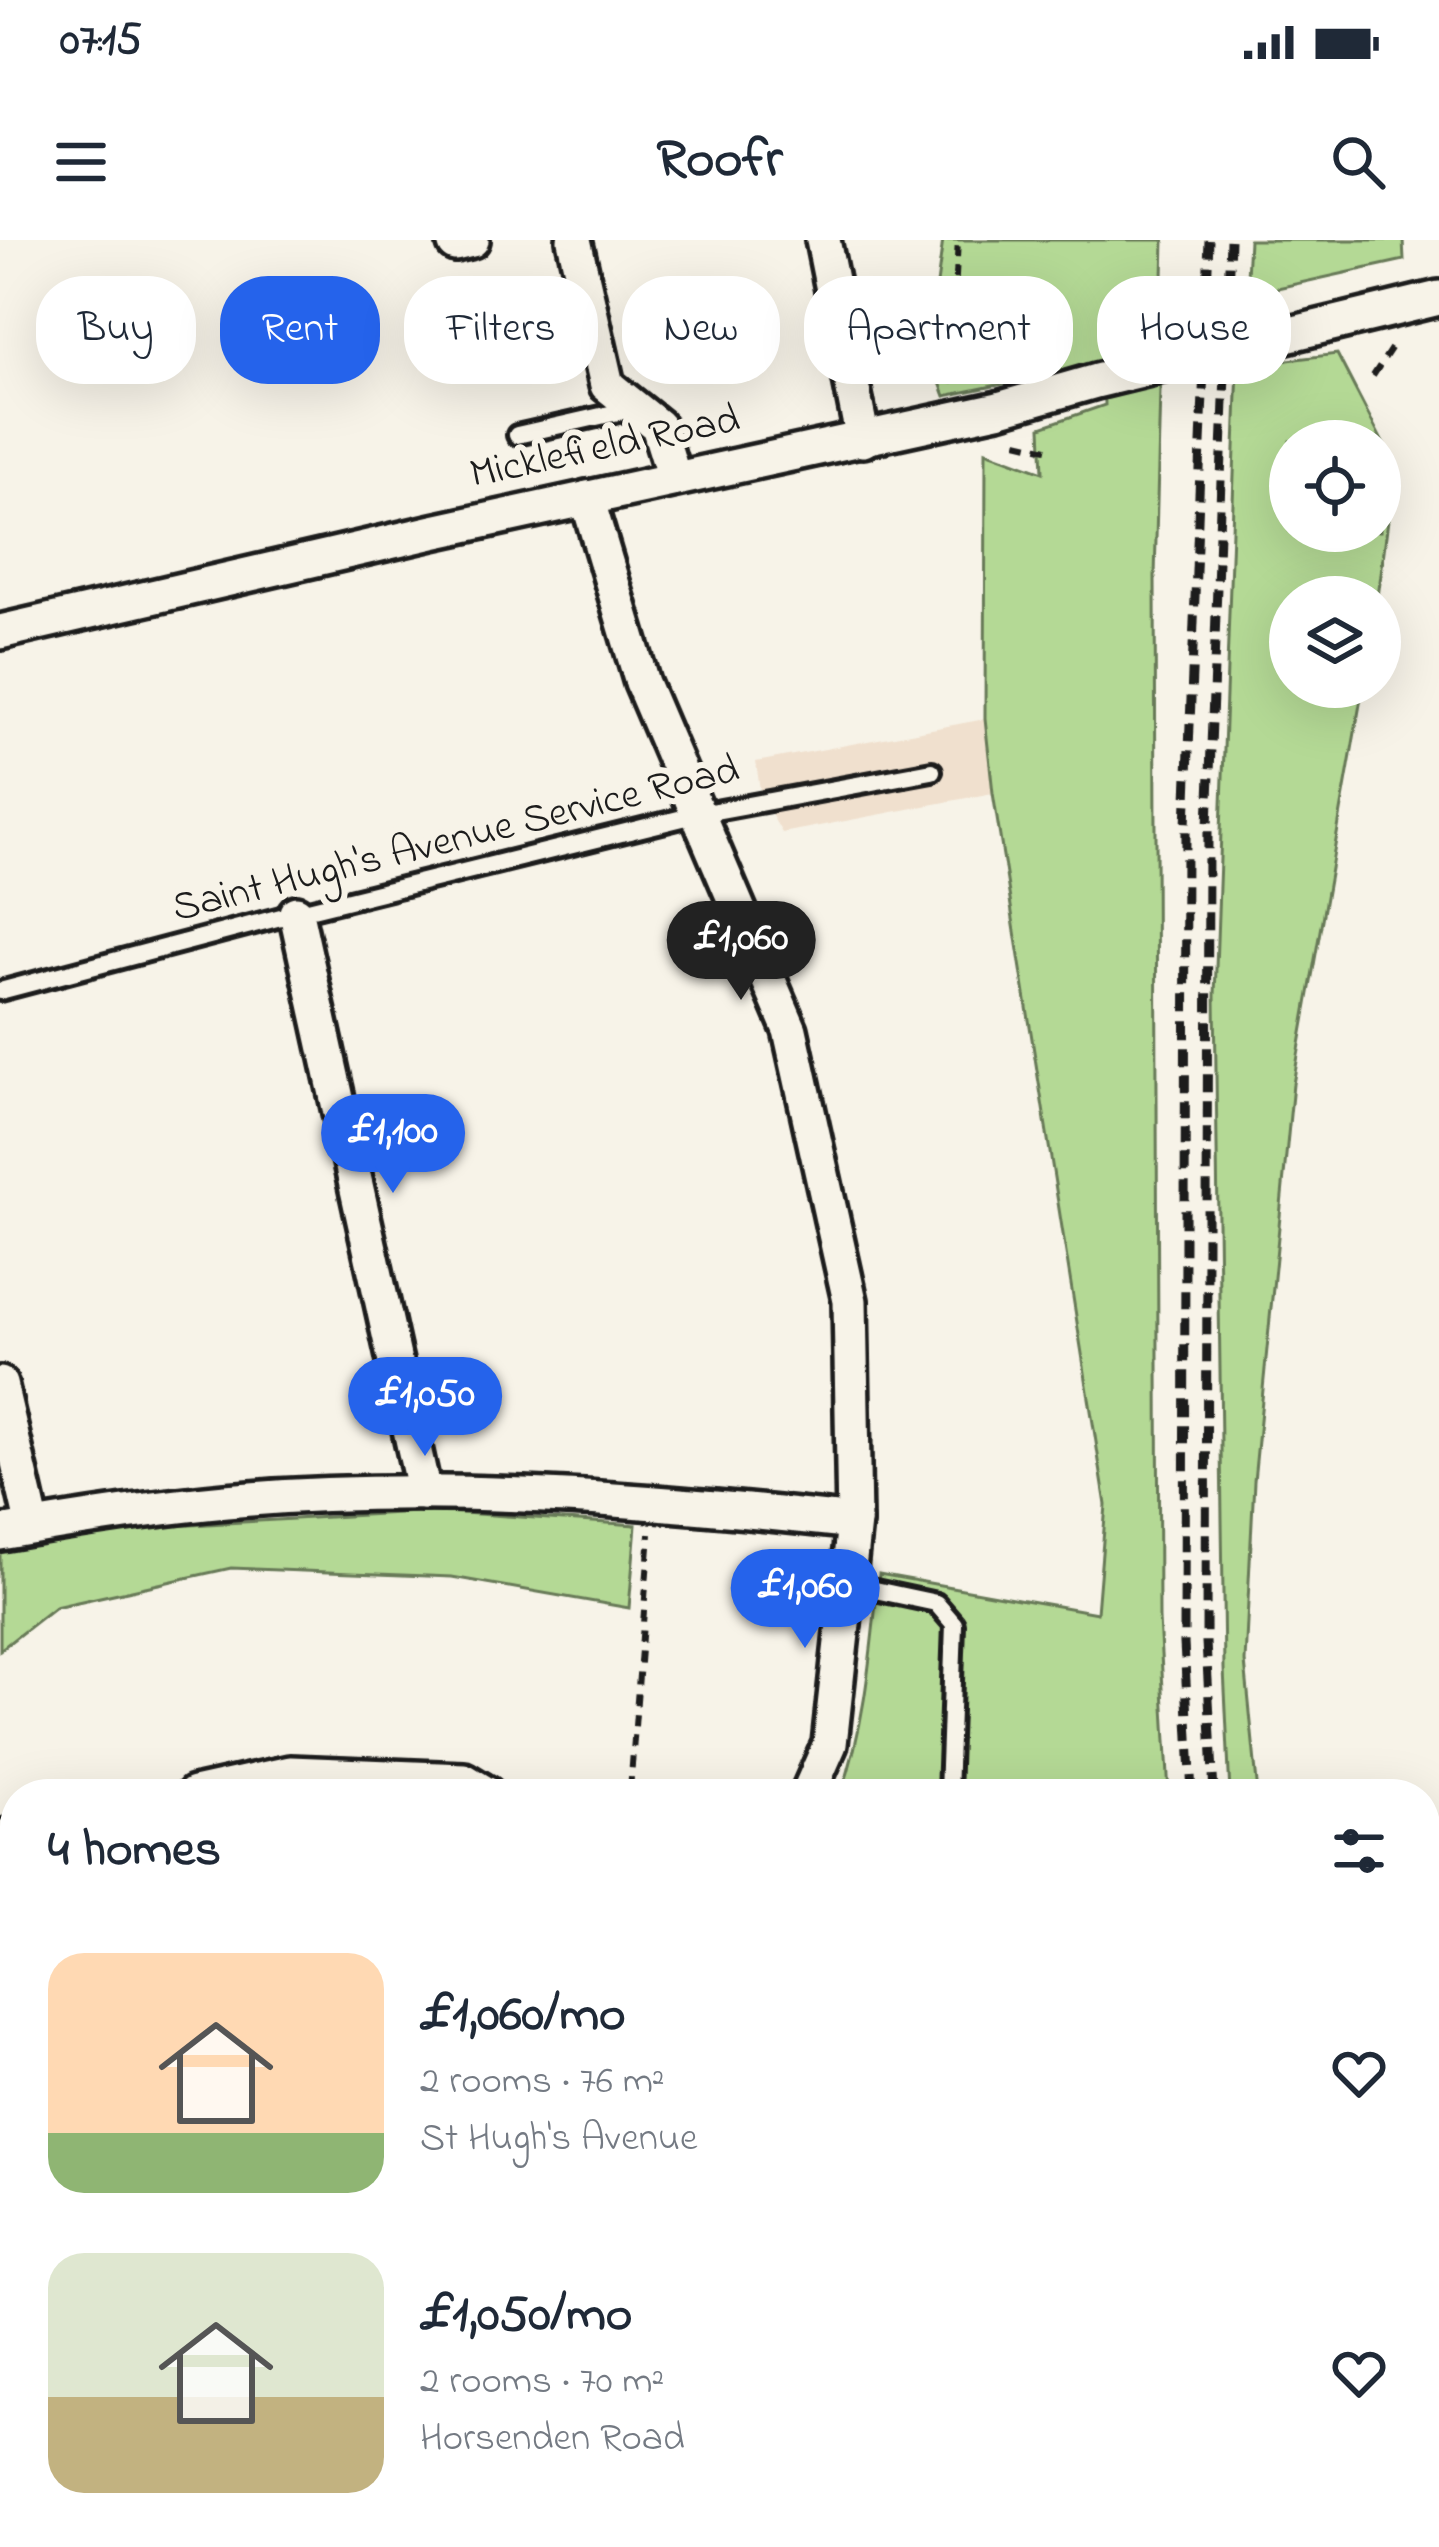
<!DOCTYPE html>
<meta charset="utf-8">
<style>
:root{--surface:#fff;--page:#f2f2f3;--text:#1f2937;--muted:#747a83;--accent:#2563eb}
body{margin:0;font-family:"Indie Flower",sans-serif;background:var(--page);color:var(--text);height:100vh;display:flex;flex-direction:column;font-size:45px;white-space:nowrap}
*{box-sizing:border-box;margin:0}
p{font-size:39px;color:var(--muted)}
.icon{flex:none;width:66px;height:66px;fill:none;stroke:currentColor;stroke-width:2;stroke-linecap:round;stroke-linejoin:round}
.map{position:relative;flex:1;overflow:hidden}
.drawer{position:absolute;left:0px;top:1539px;width:1440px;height:768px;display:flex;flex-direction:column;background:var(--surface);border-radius:48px 48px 0 0;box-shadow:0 12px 48px #0002}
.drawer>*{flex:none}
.top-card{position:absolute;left:36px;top:36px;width:1368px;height:108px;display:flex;gap:24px}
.controls{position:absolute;left:1269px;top:180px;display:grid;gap:24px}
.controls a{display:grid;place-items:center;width:132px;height:132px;border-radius:50%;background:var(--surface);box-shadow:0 12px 48px #0002;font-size:60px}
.price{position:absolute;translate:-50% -102px;padding:0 27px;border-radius:42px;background:var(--accent);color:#fff;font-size:39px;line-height:78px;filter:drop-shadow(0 3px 6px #0008)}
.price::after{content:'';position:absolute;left:50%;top:72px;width:36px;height:27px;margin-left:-18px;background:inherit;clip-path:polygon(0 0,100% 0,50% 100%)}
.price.on{background:#222;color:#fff}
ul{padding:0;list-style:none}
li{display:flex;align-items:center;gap:36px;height:300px;padding:0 48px}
li span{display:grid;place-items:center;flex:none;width:336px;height:240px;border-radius:36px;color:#555}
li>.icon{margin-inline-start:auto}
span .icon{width:144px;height:144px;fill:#fffc;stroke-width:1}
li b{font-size:51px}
h2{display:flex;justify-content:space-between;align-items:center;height:144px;padding:0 48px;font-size:51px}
.chip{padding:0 42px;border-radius:48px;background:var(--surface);box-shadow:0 12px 48px #0002;font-size:42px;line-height:108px}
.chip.on{background:var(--accent);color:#fff}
.status{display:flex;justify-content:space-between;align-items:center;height:84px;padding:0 60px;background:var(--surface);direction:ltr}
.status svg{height:33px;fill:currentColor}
header{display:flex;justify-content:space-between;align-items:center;height:156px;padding:0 48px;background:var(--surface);font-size:54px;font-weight:700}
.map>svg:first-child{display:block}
.built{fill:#f0e0ce}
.green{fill:#b4d995;stroke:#687a58;stroke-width:3;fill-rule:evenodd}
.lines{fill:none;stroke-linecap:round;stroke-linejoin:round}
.lane-casing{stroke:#1c1c1c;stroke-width:26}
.street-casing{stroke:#1c1c1c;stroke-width:42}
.path{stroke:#1c1c1c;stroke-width:6;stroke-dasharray:12 9;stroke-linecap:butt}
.lane{stroke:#f7f3e8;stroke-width:16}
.street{stroke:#f7f3e8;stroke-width:33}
.rail{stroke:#1c1c1c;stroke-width:9;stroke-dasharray:18 9;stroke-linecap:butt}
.labels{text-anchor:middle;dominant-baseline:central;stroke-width:12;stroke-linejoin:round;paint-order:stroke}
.street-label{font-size:42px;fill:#1c1c1c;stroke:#f7f3e8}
</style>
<div class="status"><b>07:15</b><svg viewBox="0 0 49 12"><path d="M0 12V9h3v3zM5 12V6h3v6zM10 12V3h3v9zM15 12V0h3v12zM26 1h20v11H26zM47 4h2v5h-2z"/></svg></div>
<header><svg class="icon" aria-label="menu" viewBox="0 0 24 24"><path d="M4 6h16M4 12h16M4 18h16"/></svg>Roofr<svg class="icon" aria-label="search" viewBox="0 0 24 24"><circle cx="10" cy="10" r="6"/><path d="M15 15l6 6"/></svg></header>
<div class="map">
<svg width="1439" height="2307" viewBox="0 0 1439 2307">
<rect width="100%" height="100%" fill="#f7f3e8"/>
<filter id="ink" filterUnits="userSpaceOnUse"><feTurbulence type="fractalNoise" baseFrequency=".00833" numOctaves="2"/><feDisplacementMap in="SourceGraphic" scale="24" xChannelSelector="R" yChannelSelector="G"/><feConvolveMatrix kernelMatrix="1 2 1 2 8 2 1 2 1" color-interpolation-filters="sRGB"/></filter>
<g filter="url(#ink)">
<path class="built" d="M985,479l8,74 -211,40 -21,-36 -5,-35z"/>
<g class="green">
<path d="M943,0h221l-9,337 4,1042 10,175h-328c25,-71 30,-146 38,-220l218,39 9,-108 -113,-712 -8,-74 1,-268 57,21 -2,-45 64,-22 -1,-42 -159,33 -17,-46z"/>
<path d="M1249,0h154l1,20 -158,35z"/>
<path d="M1337,114l58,112 -17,131h-88v90h73l-70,397 -39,397 -9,181 13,132h-28l-6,-125 -9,-673 23,-630zM1290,201h90v90h-90z"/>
<path d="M435,1271l201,14 -7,83 -177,-31 -221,-9 -176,39 -55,43v-108l51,-9z"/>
<path d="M1126,2292h86l1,15h-92z"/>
</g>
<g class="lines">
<g class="lane-casing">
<g id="lane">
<path d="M517,195l119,-27"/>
<path d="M0,751l296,-78 403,-99 233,-43"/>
<path d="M847,1344l89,19 18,21 -6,170"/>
<path d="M894,2307v-15"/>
</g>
</g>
<g class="street-casing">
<g id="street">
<path d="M574,0l33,145 51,41 16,52"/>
<path d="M823,0l40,200"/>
<path d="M455,4l17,-4"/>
<path d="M587,258l55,185 148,347 60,271 4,221 -24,222 -22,50"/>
<path d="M0,392l433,-100 565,-123 98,-28 343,-83"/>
<path d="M296,673l128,580"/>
<path d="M0,1144l33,143"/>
<path d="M0,1293c74,-13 151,-25 226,-32 209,-19 420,-2 628,21"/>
<path d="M194,1554l96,-21 174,7 23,14"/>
<path d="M0,1598l15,-4"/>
<path d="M0,1830l15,-3"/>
<path d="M292,2292l4,15"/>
</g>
</g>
<g class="path">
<path d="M1373,136l21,-32"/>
<path d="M950,144l8,-144"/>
<path d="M1017,202l30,7"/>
<path d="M547,1554l83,-4 20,-256"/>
</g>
<use href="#lane" class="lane"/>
<use href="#street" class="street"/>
<g class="rail">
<path d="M1192,1554l-8,-151 2,-817 23,-586"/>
<path d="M1214,1554l-8,-152 2,-815 22,-587"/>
<path d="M1233,2292l1,15"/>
<path d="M1255,2292l2,15"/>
</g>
</g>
</g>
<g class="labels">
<g class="street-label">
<text transform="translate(605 208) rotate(-12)">Micklefield Road</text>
<text transform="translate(456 600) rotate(-14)">Saint Hugh's Avenue Service Road</text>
</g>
</g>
</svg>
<div class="controls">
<a><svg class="icon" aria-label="locate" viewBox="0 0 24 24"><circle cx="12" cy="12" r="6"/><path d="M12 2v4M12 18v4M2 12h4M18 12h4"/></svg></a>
<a><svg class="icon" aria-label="layers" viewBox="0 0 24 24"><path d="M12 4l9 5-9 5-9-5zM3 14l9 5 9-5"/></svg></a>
</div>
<b class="price on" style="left:741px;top:763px">£1,060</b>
<b class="price" style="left:393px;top:956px">£1,100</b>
<b class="price" style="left:425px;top:1219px">£1,050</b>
<b class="price" style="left:805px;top:1411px">£1,060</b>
<div class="top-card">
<a class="chip">Buy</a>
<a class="chip on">Rent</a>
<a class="chip">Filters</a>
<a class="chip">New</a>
<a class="chip">Apartment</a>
<a class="chip">House</a>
</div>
<section class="drawer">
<h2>4 homes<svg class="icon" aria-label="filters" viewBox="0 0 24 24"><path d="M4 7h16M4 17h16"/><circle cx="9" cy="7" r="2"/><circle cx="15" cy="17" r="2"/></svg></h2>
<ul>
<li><span style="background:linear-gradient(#ffd9b3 75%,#8fb573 0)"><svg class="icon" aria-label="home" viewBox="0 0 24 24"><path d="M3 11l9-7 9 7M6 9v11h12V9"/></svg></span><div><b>£1,060/mo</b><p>2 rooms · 76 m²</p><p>St Hugh's Avenue</p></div><svg class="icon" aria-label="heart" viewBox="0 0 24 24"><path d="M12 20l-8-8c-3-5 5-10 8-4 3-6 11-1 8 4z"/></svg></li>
<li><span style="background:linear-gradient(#dfe7d0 60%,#c2b280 0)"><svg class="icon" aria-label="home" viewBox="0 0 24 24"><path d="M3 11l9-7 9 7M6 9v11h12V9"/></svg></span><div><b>£1,050/mo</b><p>2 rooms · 70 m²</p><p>Horsenden Road</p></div><svg class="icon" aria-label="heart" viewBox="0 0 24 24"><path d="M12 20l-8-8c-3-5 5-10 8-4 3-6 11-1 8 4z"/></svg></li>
</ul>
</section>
</div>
